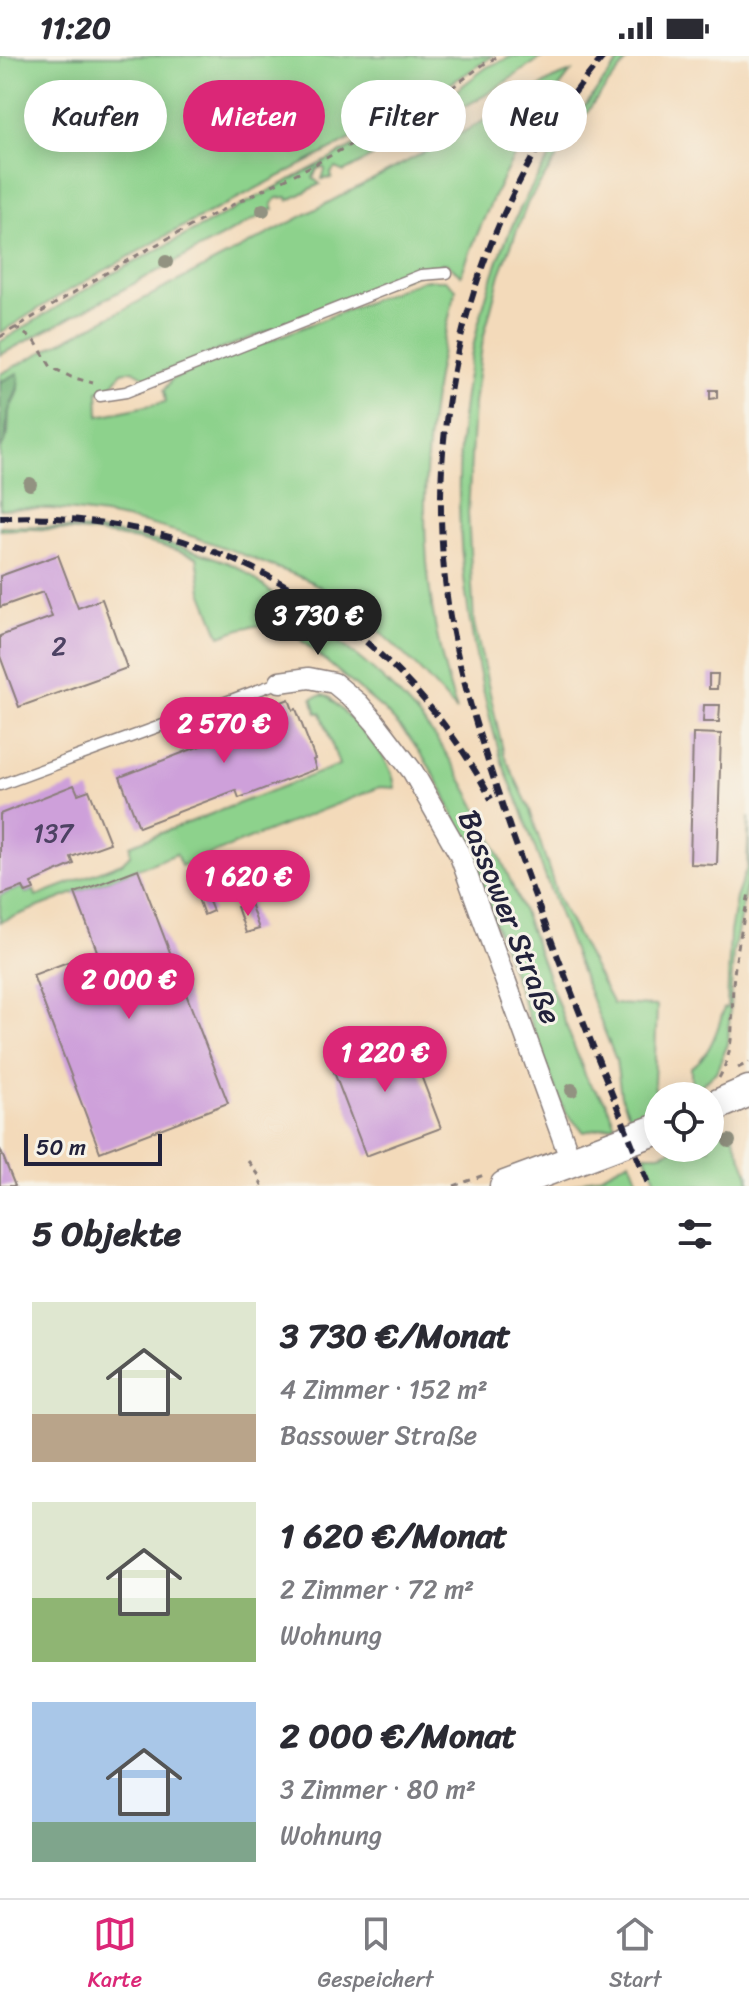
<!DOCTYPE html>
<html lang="de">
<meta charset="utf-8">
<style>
:root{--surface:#fff;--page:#f2f2f3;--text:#2b2b33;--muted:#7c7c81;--line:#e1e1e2;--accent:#db2777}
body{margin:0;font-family:Sriracha,sans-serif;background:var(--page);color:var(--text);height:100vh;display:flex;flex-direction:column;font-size:30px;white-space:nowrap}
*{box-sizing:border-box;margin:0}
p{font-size:26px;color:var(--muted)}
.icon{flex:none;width:44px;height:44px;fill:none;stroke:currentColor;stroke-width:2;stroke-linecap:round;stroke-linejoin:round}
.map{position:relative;height:1130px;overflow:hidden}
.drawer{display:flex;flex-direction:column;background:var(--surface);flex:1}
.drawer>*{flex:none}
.top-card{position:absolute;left:24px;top:24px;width:702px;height:72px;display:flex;gap:16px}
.fabs{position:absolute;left:644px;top:1026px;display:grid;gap:16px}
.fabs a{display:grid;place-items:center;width:80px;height:80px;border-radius:50%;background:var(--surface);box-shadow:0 4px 20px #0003;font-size:40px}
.scale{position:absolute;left:24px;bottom:20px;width:138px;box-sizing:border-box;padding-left:8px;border:4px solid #22223b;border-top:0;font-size:22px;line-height:28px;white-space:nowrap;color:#22223b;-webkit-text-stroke:6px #f7f3e8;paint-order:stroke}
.price{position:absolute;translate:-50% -68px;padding:0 18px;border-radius:28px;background:var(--accent);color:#fff;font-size:26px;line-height:52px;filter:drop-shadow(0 2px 4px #0008)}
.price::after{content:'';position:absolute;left:50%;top:48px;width:24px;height:18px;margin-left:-12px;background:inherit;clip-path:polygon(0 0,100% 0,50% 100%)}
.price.selected{background:#222;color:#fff}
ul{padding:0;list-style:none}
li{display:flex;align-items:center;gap:24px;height:200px;padding:0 32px}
li span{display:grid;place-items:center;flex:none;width:224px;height:160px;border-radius:0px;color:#555}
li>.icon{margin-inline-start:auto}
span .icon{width:96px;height:96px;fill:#fffc;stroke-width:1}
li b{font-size:34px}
h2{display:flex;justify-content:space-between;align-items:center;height:96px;padding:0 32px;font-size:34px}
.pill{padding:0 28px;border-radius:36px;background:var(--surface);box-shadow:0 4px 20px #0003;font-size:28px;line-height:72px}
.pill.selected{background:var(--accent);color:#fff}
.status{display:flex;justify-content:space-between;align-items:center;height:56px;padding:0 40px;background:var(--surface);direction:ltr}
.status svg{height:22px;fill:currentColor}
.menu{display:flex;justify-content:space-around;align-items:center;height:112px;border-top:2px solid var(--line);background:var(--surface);font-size:22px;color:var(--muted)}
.menu a{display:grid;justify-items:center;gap:4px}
.menu .selected{color:var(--accent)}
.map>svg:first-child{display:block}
.green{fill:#8dd28c;stroke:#587a64;stroke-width:2}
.forest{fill:#72b478;stroke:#4a6b5a;stroke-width:2}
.building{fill:#cea0da}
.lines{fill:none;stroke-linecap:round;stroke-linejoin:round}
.lane-casing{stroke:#8a7e7a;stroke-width:13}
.street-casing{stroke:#8a7e7a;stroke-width:23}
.secondary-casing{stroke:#8a7e7a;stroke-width:33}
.path{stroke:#8a7e7a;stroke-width:3;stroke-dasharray:6 6;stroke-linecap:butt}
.lane{stroke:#fff;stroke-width:10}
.street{stroke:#fff;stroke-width:20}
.secondary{stroke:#fff;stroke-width:30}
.rail{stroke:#22223b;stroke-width:6;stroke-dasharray:12 6;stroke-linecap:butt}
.tree{fill:#929281}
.labels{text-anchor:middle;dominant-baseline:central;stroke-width:6;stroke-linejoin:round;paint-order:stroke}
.number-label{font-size:26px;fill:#4d4263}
.street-label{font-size:30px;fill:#22223b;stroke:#f7f3e8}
</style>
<div class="status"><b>11:20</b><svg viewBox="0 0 49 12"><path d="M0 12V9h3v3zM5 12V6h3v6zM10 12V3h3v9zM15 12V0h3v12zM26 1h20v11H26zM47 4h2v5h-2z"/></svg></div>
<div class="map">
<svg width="749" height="1130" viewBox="0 0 749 1130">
<rect width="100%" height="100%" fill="#f7f3e8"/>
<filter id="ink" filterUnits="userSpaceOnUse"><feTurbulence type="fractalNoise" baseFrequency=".0125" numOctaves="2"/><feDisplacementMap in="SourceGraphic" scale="16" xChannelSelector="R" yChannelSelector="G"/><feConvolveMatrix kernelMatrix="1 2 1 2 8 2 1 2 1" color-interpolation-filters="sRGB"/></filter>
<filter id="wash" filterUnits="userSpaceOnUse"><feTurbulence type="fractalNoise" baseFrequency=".006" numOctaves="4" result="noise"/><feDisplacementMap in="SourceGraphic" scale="32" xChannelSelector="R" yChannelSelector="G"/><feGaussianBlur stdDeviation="1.8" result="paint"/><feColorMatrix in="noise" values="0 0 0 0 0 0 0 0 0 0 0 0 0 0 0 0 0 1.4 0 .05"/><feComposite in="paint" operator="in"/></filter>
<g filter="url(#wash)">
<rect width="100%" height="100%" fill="#f3daba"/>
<g class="green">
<path d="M0,0h493l-69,45 -251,131 -119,67 -54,34z"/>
<path d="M513,0h31l-60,40 -140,76 -9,-4 -4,5 1,5 -10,1 3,-9 -2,-3 -6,2 -4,9 7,6 -32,17 -1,-4 -10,1 -5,6 2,5 -274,146v-13l108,-66 341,-180 38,-29z"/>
<path d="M624,0h7l-39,49 -64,97 -28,72 -17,65 -9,64 -6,110 6,110 30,132 25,52 30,94 54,103 44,2 -3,77 4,23 -27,13 -10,-23 -5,-36c-33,-82 -65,-165 -94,-249 -7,-19 -17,-37 -22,-56 -52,-181 -64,-370 19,-544 28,-56 66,-107 105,-155z"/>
<path d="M571,16c-53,66 -80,125 -110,203l-13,-11 -6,-1 -7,7 -14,2 -274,106 -14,-8 -11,2 -14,18 -10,1 1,25 67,-14 -2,-12 8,-11 251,-99h22l11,9c-37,143 -46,280 1,422 -41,-47 -83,-89 -135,-123 -16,-11 -38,-17 -56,-24 -85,-36 -173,-60 -266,-55v-60l8,-14 1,-25 9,-17 -1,-19 -17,8v-8l475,-248 78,-47z"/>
<path d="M0,470c67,-1 132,5 197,26 14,5 32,9 45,18 18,11 34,28 52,40 59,39 119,88 156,150 59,96 96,217 138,322l18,20 9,23 -31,7 -18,-19 -9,-19 -89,-244 -25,-59 -14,-25 -21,-30 -23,-25 -90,-76c-28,-15 -47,-10 -75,1l-18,-45 -5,-34c-63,-22 -130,-31 -197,-27z"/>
<path d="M323,639l6,2c23,25 63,56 66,91l-15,-1 -199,79 -5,-12 -176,68v-27l23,-8 3,6 8,-3 2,6 86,-33 8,-8v-10l209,-80 -18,-52h-4l-5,-15z"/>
<path d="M749,761v56l-16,81 -5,90 -12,28 -18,16 -7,-6v-15c18,-9 28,-40 33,-59h3l3,-76 6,-34 11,-31z"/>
<path d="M730,1072l19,48v10h-91l-13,-32h15l16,-6h34v-13z"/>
<path d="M630,1104l10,26h-28l-3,-6 -15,6h-23l33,-12z"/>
</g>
<path class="forest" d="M18,317c3,16 -5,24 -9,38 -5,14 1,27 -9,38v-67z"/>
<g id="blocks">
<g class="building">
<path d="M710,334h7v8l-7,1z"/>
<path d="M58,499l20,53 24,-9 25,69 -108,39 -19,-51v-20l52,-19 -9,-25 -43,15v-31z"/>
<path d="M709,618h9l-1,15h-8z"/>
<path d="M289,643l4,11 3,-1 19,50 -2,1 3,9 -77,29 -3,-8 -97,37 -19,-50 96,-37 -4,-11z"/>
<path d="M704,649h16l-1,17h-16z"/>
<path d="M693,677l28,1 -4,131 -27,-1z"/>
<path d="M74,729l4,9 11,-4 21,53 -39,14 3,7 -43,19 3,7 -8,3 -3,-6 -23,8v-81z"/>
<path d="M138,813l90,234 -128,49 -67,-177 64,-24 -22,-58z"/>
<path d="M254,816l2,7 -21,8 -3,-7z"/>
<path d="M204,834l9,21 -9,4 -8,-22z"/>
<path d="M250,847l9,26 -13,4 -9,-26z"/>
<path d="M404,975l37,97 -75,28 -37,-97z"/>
<path d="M0,1093l15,37h-15z"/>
</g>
</g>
</g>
<g filter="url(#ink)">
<use href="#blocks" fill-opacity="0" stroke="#8a7e7a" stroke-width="2"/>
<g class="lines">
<g class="lane-casing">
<g id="lane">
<path d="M100,340l26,-4 295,-117 26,-2"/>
<path d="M0,729l280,-103"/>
</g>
</g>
<g class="street-casing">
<path id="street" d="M280,626l29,-4 25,5 24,20 16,18 39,51 46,81 112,308"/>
</g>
<g class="secondary-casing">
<g id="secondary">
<path d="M710,1052l39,-17"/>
<path d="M505,1130l153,-57"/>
</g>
</g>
<g class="path">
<path d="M15,271l20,14 16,26 20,10 22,6"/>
<path d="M0,281l121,-73 81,-44 115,-57 129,-71 38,-28 15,-8"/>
<path d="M738,1012l11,-6"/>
<path d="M719,1022c17,-30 12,-59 14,-92 2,-31 10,-62 16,-93"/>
<path d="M248,1105l10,13 4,12"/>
<path d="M454,1130l30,-11"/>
</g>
<use href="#lane" class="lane"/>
<use href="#street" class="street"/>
<use href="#secondary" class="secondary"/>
<g class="rail">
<path d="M604,0c-128,149 -184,354 -156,548 11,75 37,149 61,221 43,122 92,241 140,361"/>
<path d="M0,462c206,-10 395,98 491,281"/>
</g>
</g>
<g class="tree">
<circle cx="445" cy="51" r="7"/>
<circle cx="422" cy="65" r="7"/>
<circle cx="512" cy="67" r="7"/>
<circle cx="400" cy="79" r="7"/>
<circle cx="379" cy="86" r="7"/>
<circle cx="263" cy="154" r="7"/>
<circle cx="166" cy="206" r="7"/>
<circle cx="30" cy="428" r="7"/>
<circle cx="572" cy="1034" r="7"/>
<circle cx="729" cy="1085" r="7"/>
</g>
</g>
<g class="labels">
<g class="number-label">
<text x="59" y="590">2</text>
<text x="53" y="777">137</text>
</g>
<g class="street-label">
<text transform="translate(510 861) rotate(68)">Bassower Straße</text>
</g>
</g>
</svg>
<div class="fabs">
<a><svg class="icon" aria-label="locate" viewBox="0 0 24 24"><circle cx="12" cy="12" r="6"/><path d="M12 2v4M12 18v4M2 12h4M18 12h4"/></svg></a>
</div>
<div class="scale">50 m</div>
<b class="price selected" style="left:318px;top:601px">3 730 €</b>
<b class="price" style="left:224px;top:709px">2 570 €</b>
<b class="price" style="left:248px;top:862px">1 620 €</b>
<b class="price" style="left:129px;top:965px">2 000 €</b>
<b class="price" style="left:385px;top:1038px">1 220 €</b>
<div class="top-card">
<a class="pill">Kaufen</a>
<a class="pill selected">Mieten</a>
<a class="pill">Filter</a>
<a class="pill">Neu</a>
</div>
</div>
<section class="drawer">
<h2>5 Objekte<svg class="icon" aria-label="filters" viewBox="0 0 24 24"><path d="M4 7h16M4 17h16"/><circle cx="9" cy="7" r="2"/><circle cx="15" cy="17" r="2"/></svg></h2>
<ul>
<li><span style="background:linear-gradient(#dfe7d0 70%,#b9a48a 0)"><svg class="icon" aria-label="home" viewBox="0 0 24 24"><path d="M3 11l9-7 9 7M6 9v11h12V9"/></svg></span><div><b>3 730 €/Monat</b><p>4 Zimmer · 152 m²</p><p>Bassower Straße</p></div></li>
<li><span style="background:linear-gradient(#dfe7d0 60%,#8fb573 0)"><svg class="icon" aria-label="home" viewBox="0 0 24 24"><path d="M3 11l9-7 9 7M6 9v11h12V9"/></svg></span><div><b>1 620 €/Monat</b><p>2 Zimmer · 72 m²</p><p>Wohnung</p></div></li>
<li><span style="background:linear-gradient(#a9c7e8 75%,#7fa58c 0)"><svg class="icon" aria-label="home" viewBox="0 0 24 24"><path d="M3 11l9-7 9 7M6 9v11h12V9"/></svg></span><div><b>2 000 €/Monat</b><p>3 Zimmer · 80 m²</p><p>Wohnung</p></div></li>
</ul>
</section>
<nav class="menu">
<a class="selected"><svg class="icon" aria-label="map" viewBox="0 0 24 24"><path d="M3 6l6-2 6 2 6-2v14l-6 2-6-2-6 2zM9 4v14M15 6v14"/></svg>Karte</a>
<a><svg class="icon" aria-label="saved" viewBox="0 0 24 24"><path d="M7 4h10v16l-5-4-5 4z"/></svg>Gespeichert</a>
<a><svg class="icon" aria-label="home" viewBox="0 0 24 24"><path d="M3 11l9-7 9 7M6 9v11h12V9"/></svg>Start</a>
</nav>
